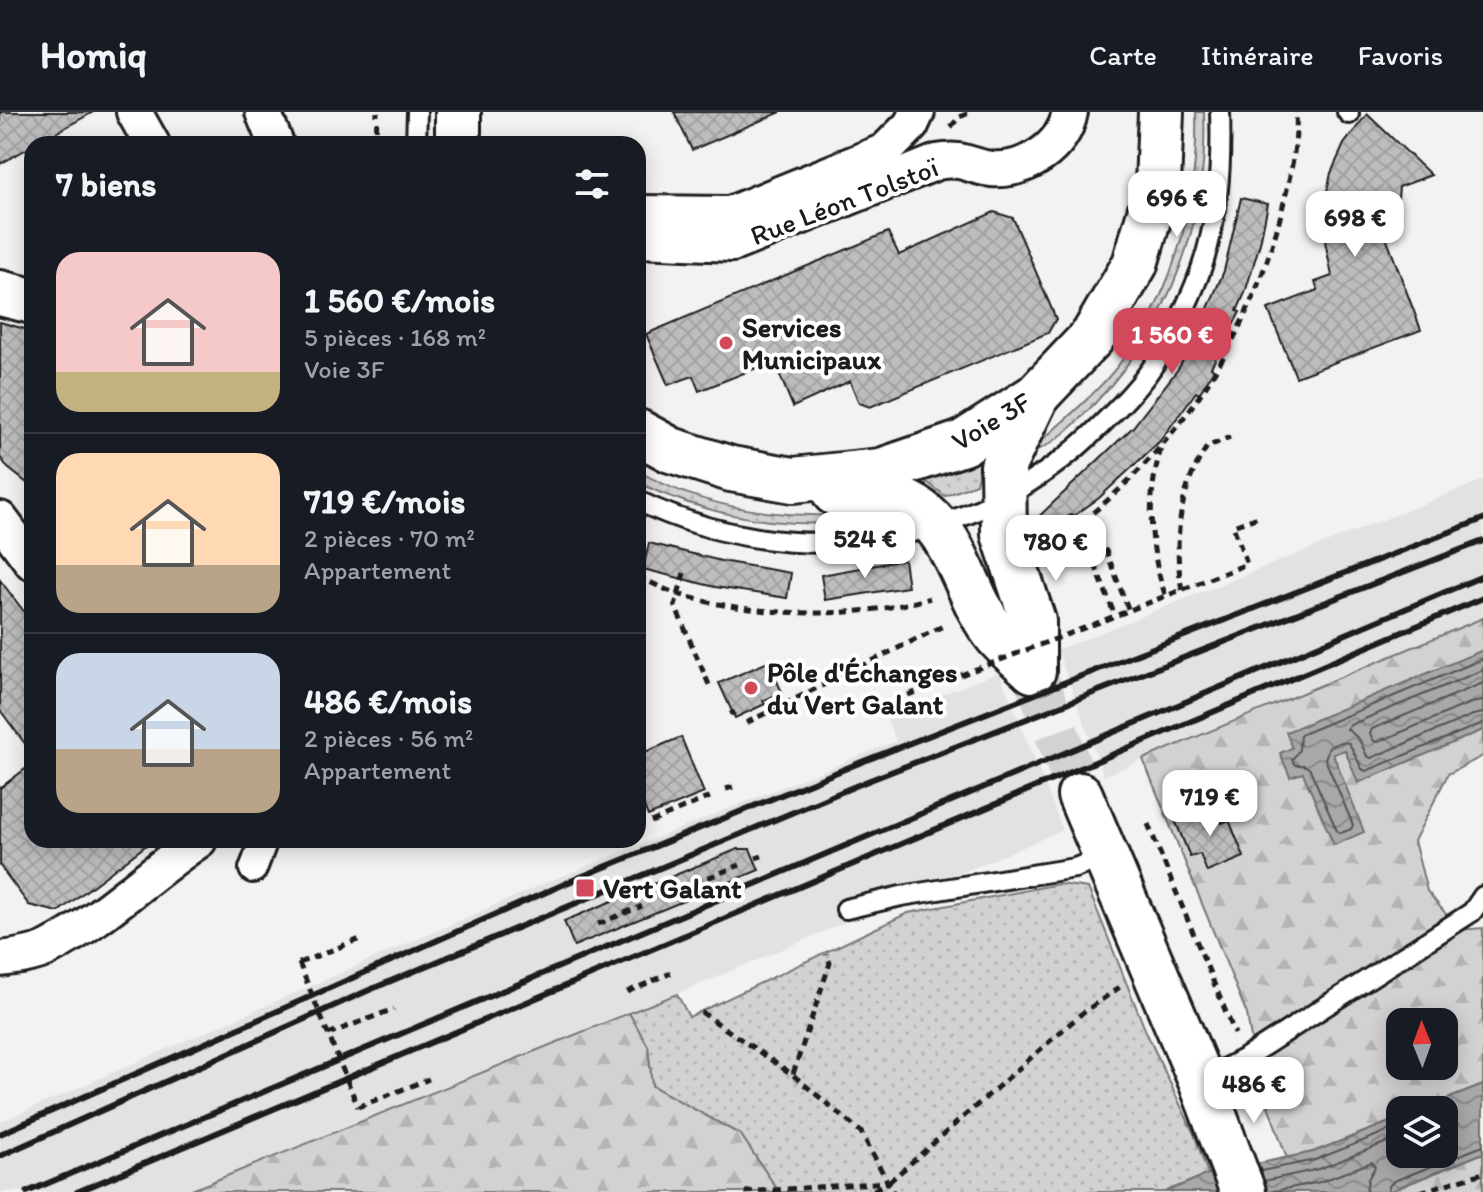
<!DOCTYPE html>
<html lang="fr">
<meta charset="utf-8">
<style>
:root{--surface:#171b24;--page:#242831;--text:#f1f3f6;--muted:#9ea1a6;--line:#363941;--accent:#d1495b}
body{margin:0;font-family:Itim,sans-serif;background:var(--page);color:var(--text);height:100vh;display:flex;flex-direction:column;font-size:30px;white-space:nowrap}
*{box-sizing:border-box;margin:0}
p{font-size:26px;color:var(--muted)}
.icon{flex:none;width:44px;height:44px;fill:none;stroke:currentColor;stroke-width:2;stroke-linecap:round;stroke-linejoin:round}
.map{position:relative;flex:1;overflow:hidden}
.details{position:absolute;left:24px;top:24px;width:622px;height:712px;display:flex;flex-direction:column;background:var(--surface);border-radius:24px;box-shadow:0 4px 20px #0003}
.details>*{flex:none}
.needle{width:52px;rotate:359deg}
.tools{position:absolute;left:1386px;top:896px;display:grid;gap:16px}
.tools a{display:grid;place-items:center;width:72px;height:72px;border-radius:16px;background:var(--surface);box-shadow:0 4px 20px #0003;font-size:40px}
.price{position:absolute;translate:-50% -68px;padding:0 18px;border-radius:16px;background:#fff;color:#222;font-size:26px;line-height:52px;filter:drop-shadow(0 2px 4px #0008)}
.price::after{content:'';position:absolute;left:50%;top:48px;width:24px;height:18px;margin-left:-12px;background:inherit;clip-path:polygon(0 0,100% 0,50% 100%)}
.price.current{background:var(--accent);color:#fff}
ul{padding:0;list-style:none}
li{display:flex;align-items:center;gap:24px;height:200px;padding:0 32px}
li+li{border-top:2px solid var(--line)}
li span{display:grid;place-items:center;flex:none;width:224px;height:160px;border-radius:24px;color:#555}
li>.icon{margin-inline-start:auto}
span .icon{width:96px;height:96px;fill:#fffc;stroke-width:1}
li b{font-size:34px}
h2{display:flex;justify-content:space-between;align-items:center;height:96px;padding:0 32px;font-size:34px}
header{display:flex;align-items:center;gap:48px;box-sizing:border-box;height:112px;padding:0 40px;background:var(--surface);border-bottom:2px solid var(--line)}
header strong{font-size:38px}
nav{display:flex;gap:44px;margin-inline-start:auto;font-size:28px}
.map>svg:first-child{display:block}
.built{fill:#e2e2e2}
.grass{fill:url(#grass-dots);stroke:#777;stroke-width:2}
.forest{fill:url(#forest-firs);stroke:#777;stroke-width:2;fill-rule:evenodd}
.water{fill:url(#water-waves);stroke:#707070;stroke-width:2}
.lines{fill:none;stroke-linecap:round;stroke-linejoin:round}
.shore{stroke:#545454;stroke-width:2}
.building{fill:url(#building-cross-hatch);stroke:#1c1c1c;stroke-width:2}
.secondary-tunnel{stroke:#d2d2d2;stroke-width:44;stroke-dasharray:44 22;stroke-linecap:butt}
.service-casing{stroke:#1c1c1c;stroke-width:24}
.pedestrian-casing{stroke:#1c1c1c;stroke-width:32}
.minor-casing{stroke:#1c1c1c;stroke-width:40}
.tertiary-casing{stroke:#1c1c1c;stroke-width:50}
.secondary-casing{stroke:#1c1c1c;stroke-width:50}
.path{stroke:#1c1c1c;stroke-width:5;stroke-dasharray:8 6;stroke-linecap:butt}
.service{stroke:#fff;stroke-width:18}
.pedestrian{stroke:#fff;stroke-width:26}
.minor{stroke:#fff;stroke-width:34}
.tertiary{stroke:#fff;stroke-width:44}
.secondary{stroke:#fff;stroke-width:44}
.rail{stroke:#1c1c1c;stroke-width:6}
.path-bridge{stroke:#1c1c1c;stroke-width:5;stroke-dasharray:8 6;stroke-linecap:butt}
.poi-dot{fill:#d1495b;stroke:#fff;stroke-width:3}
.labels{text-anchor:middle;dominant-baseline:central;stroke-width:8;stroke-linejoin:round;paint-order:stroke}
.street-label{font-size:28px;fill:#1c1c1c;stroke:#fff}
.poi-label{font-size:28px;font-weight:bold;fill:#1c1c1c;stroke:#fff;text-anchor:start}
</style>
<header>
<strong>Homiq</strong>
<nav><a>Carte</a><a>Itinéraire</a><a>Favoris</a></nav>
</header>
<div class="map">
<svg width="1483" height="1080" viewBox="0 0 1483 1080">
<defs>
<pattern id="grass-dots" width="8" height="8" patternUnits="userSpaceOnUse" patternTransform="scale(2)"><rect width="8" height="8" fill="#d2d2d2"/><path d="M2 2h.1M6 6h.1" fill="none" stroke="#b4b4b4" stroke-width="1.8" stroke-linecap="round"/></pattern>
<pattern id="forest-firs" width="22" height="20" patternUnits="userSpaceOnUse" patternTransform="scale(2)"><rect width="22" height="20" fill="#d2d2d2"/><path d="M5 1l3.5 6h-7zM16 11l3.5 6h-7z" fill="#b4b4b4"/></pattern>
<pattern id="water-waves" width="16" height="10" patternUnits="userSpaceOnUse" patternTransform="scale(2)"><rect width="16" height="10" fill="#a8a8a8"/><path d="M0 5q4-4 8 0t8 0" fill="none" stroke="#888"/></pattern>
<pattern id="building-cross-hatch" width="8" height="8" patternUnits="userSpaceOnUse" patternTransform="scale(2)"><rect width="8" height="8" fill="#bdbdbd"/><path d="M0 0l8 8M0 8l8-8" fill="none" stroke="#a2a2a2"/></pattern>
</defs>
<rect width="100%" height="100%" fill="#f2f2f2"/>
<filter id="ink" filterUnits="userSpaceOnUse"><feTurbulence type="fractalNoise" baseFrequency=".0125" numOctaves="2"/><feDisplacementMap in="SourceGraphic" scale="16" xChannelSelector="R" yChannelSelector="G"/><feConvolveMatrix kernelMatrix="1 2 1 2 8 2 1 2 1" color-interpolation-filters="sRGB"/></filter>
<g filter="url(#ink)">
<g class="built">
<path d="M1483,368v138l-379,158 -47,-126z"/>
<path d="M999,560l64,158 -386,164 -490,198h-187v-70l550,-241 346,-140 -10,-24z"/>
</g>
<g class="grass">
<path d="M1196,0h8c5,108 -34,211 -108,290 -16,17 -35,37 -56,47l-2,-5c23,-21 46,-40 67,-63 66,-73 94,-173 91,-269z"/>
<path d="M991,332l-11,20 -4,20 -31,12 -17,-13 -19,-5z"/>
<path d="M638,359c53,30 112,43 172,44 22,1 45,-1 68,0 -11,10 -28,8 -42,8 -73,3 -132,-10 -198,-40z"/>
<path d="M1059,772l29,4 59,146 47,100 14,40 -43,18h-386l-38,-57 -89,-49 -4,-40 -19,-33 48,-19 12,23 219,-104z"/>
</g>
<g class="forest">
<path d="M1483,506v138l-35,18 -34,67 13,50 32,39 24,-2v157l-64,25h-19v8l-87,34 -26,6 -30,-83 -10,-61 -104,-255zM1400,910h44v44h-44z"/>
<path d="M629,901l19,33 4,40 89,49 38,57h-592z"/>
<path d="M1483,1041v39h-97l7,-2z"/>
</g>
<g class="water">
<path d="M1483,538v80l-125,53 -13,-33 -12,4 31,78 -30,13 -31,-72 -13,4 -10,-24 12,-5 -6,-16z"/>
<path d="M1483,973v68l-90,37 -7,2h-221l43,-18 105,-22 87,-34v36h44v-44h-25z"/>
</g>
<g class="lines">
<g class="shore">
<path d="M1483,547l-183,76 -1,15 -7,10 3,5h9l6,4 27,62 4,2 10,-4 2,-4 -28,-66 4,-12 12,-5 8,1 13,26 4,2 117,-48"/>
<path d="M1483,558l-133,55 -3,4 12,10 8,17 4,2 102,-43 10,-2"/>
<path d="M1483,571l-111,46 -2,5 4,7 4,1 92,-39 13,-2"/>
<path d="M1261,1059l54,-11 85,-34"/>
<path d="M1264,1069l55,-12 81,-32"/>
<path d="M1269,1080l51,-10 52,-20 3,5 -7,12 -2,13"/>
<path d="M1388,1080l1,-6 5,-5 89,-35"/>
</g>
</g>
<g class="building">
<path d="M0,0h93l-57,32h-4v2l-32,18z"/>
<path d="M674,0h107l-89,38z"/>
<path d="M1367,2l64,61 -32,12 -4,43 -11,2 37,98 -125,47 -28,-68 50,-19 -3,-8 17,-6 -9,-45 3,-35 5,-23 13,-29z"/>
<path d="M1241,86l27,6 -8,39 -15,50 -8,18 3,1 -29,55 3,3 -15,24 -3,-2 -36,49 -61,57 -55,39 -12,-14 101,-96 45,-58 17,-30 29,-68z"/>
<path d="M994,100l19,6 43,101 -8,14 -178,74 -11,-4 -9,-22 -57,26 -19,-46 -75,30 -6,-15 -25,9 -22,-51 242,-102 11,23z"/>
<path d="M0,210l32,9v156l-24,-19 -8,-11z"/>
<path d="M649,431l72,18 70,12 -4,25 -72,-11 -72,-18z"/>
<path d="M904,448l4,27 -83,13 -4,-25z"/>
<path d="M0,468l32,42v131l-32,-43z"/>
<path d="M768,550l14,30 -19,9 2,3 -30,14 -16,-35z"/>
<path d="M681,625l23,56 -56,23 -10,-25v-36z"/>
<path d="M32,652v76h121l-95,72 -29,-7 -29,-39v-78z"/>
<path d="M1213,693l9,18 7,-3 15,37 -37,15 -7,-18 -10,3 -15,-37z"/>
<path d="M738,737h12l9,21 -185,76 -10,-25z"/>
</g>
<g class="lines">
<path class="secondary-tunnel" d="M1033,558l47,125"/>
<g class="service-casing">
<g id="service">
<path d="M1347,0l2,2"/>
<path d="M416,32l1,-32"/>
<path d="M638,389c159,75 339,49 464,-77 20,-20 40,-40 55,-64 15,-22 28,-51 38,-75 23,-55 27,-115 25,-173"/>
<path d="M846,797l55,-13 174,-28 32,-12"/>
<path d="M1201,969l44,-23 227,-146 11,-16"/>
</g>
</g>
<g class="pedestrian-casing">
<path id="pedestrian" d="M253,757l11,-29"/>
</g>
<g class="minor-casing">
<g id="minor">
<path d="M134,0l18,32"/>
<path d="M263,0l13,32"/>
<path d="M638,101l92,1 155,-63 26,-26 6,-13"/>
<path d="M638,128l95,4 204,-82c28,-5 30,4 54,7 35,3 73,-22 79,-57"/>
<path d="M0,407l32,43"/>
<path d="M0,847c16,-2 33,-4 48,-11 55,-28 100,-74 151,-108"/>
</g>
</g>
<g class="tertiary-casing">
<path id="tertiary" d="M0,181l32,8"/>
</g>
<g class="secondary-casing">
<g id="secondary">
<path d="M458,0v32"/>
<path d="M638,320l33,18 60,19 62,11 88,-9 82,-28 73,-47 57,-60 42,-72 23,-79 3,-73"/>
<path d="M835,381c20,6 42,0 62,6 60,19 65,94 100,137 10,12 24,23 36,34"/>
<path d="M1033,558v-49l-29,-87 -1,-68 33,-69"/>
<path d="M1080,683l121,286 42,111"/>
</g>
</g>
<g class="path">
<path d="M951,15l8,-10 13,-5"/>
<path d="M376,32l1,-32"/>
<path d="M1161,337c-15,48 -12,101 5,148"/>
<path d="M1070,402l22,43 23,59"/>
<path d="M1048,434c117,-78 198,-196 233,-332 8,-33 17,-68 15,-102"/>
<path d="M684,461l-9,33 35,81"/>
<path d="M1060,461l18,-46 28,24 23,60"/>
<path d="M638,465c13,5 26,13 40,17 74,23 178,26 252,4"/>
<path d="M1182,478c-9,-49 -3,-101 25,-143l23,-10"/>
<path d="M1092,513l155,-61 -14,-38 28,-10"/>
<path d="M730,602l5,-2"/>
<path d="M746,611l199,-98"/>
<path d="M726,677l7,-2"/>
<path d="M651,710l61,-26"/>
<path d="M1148,712l87,210"/>
<path d="M756,746l6,-2"/>
<path d="M682,776l58,-23"/>
<path d="M598,812l44,-18"/>
<path d="M299,851l61,-24"/>
<path d="M627,880l44,-19"/>
<path d="M701,900l92,63 68,57 32,60"/>
<path d="M328,922l66,-25"/>
<path d="M793,962l37,-111 -4,-9"/>
<path d="M358,995l71,-28"/>
<path d="M889,1070l192,-168 39,-27"/>
<path d="M745,1080l144,-10 -19,10"/>
<path d="M1420,1080l63,-19"/>
</g>
<use href="#service" class="service"/>
<use href="#pedestrian" class="pedestrian"/>
<use href="#minor" class="minor"/>
<use href="#tertiary" class="tertiary"/>
<use href="#secondary" class="secondary"/>
<g class="rail">
<path d="M0,1022l578,-256 286,-117 619,-242"/>
<path d="M0,1044l367,-165 498,-209 618,-241"/>
<path d="M27,1080l1456,-616"/>
<path d="M77,1080l1406,-594"/>
</g>
<g class="path-bridge">
<path d="M895,588l197,-75"/>
<path d="M299,851l59,144"/>
</g>
</g>
</g>
<g class="poi-dot">
<circle cx="726" cy="231" r="8"/>
<circle cx="751" cy="576" r="8"/>
<rect x="575" y="766" width="20" height="20" rx="4"/>
</g>
<g class="labels">
<g class="street-label">
<text transform="translate(844 89) rotate(-21)">Rue Léon Tolstoï</text>
<text transform="translate(991 309) rotate(-31)">Voie 3F</text>
</g>
<g class="poi-label">
<text x="742" y="215">Services<tspan x="742" dy="32">Municipaux</tspan></text>
<text x="767" y="560">Pôle d'Échanges<tspan x="767" dy="32">du Vert Galant</tspan></text>
<text x="603" y="776">Vert Galant</text>
</g>
</g>
</svg>
<div class="tools">
<a><svg class="needle" viewBox="-14 -14 28 28"><path d="M0-13l5 13h-10z" fill="#e53935"/><path d="M0 13l5-13h-10z" fill="#9ea1a6"/></svg></a>
<a><svg class="icon" aria-label="layers" viewBox="0 0 24 24"><path d="M12 4l9 5-9 5-9-5zM3 14l9 5 9-5"/></svg></a>
</div>
<b class="price" style="left:1177px;top:127px">696 €</b>
<b class="price" style="left:1355px;top:147px">698 €</b>
<b class="price current" style="left:1172px;top:264px">1 560 €</b>
<b class="price" style="left:865px;top:468px">524 €</b>
<b class="price" style="left:1056px;top:471px">780 €</b>
<b class="price" style="left:1210px;top:726px">719 €</b>
<b class="price" style="left:1254px;top:1013px">486 €</b>
<section class="details">
<h2>7 biens<svg class="icon" aria-label="filters" viewBox="0 0 24 24"><path d="M4 7h16M4 17h16"/><circle cx="9" cy="7" r="2"/><circle cx="15" cy="17" r="2"/></svg></h2>
<ul>
<li><span style="background:linear-gradient(#f6c9c9 75%,#c2b280 0)"><svg class="icon" aria-label="home" viewBox="0 0 24 24"><path d="M3 11l9-7 9 7M6 9v11h12V9"/></svg></span><div><b>1 560 €/mois</b><p>5 pièces · 168 m²</p><p>Voie 3F</p></div></li>
<li><span style="background:linear-gradient(#ffd9b3 70%,#b9a48a 0)"><svg class="icon" aria-label="home" viewBox="0 0 24 24"><path d="M3 11l9-7 9 7M6 9v11h12V9"/></svg></span><div><b>719 €/mois</b><p>2 pièces · 70 m²</p><p>Appartement</p></div></li>
<li><span style="background:linear-gradient(#c9d6e8 60%,#b9a48a 0)"><svg class="icon" aria-label="home" viewBox="0 0 24 24"><path d="M3 11l9-7 9 7M6 9v11h12V9"/></svg></span><div><b>486 €/mois</b><p>2 pièces · 56 m²</p><p>Appartement</p></div></li>
</ul>
</section>
</div>
